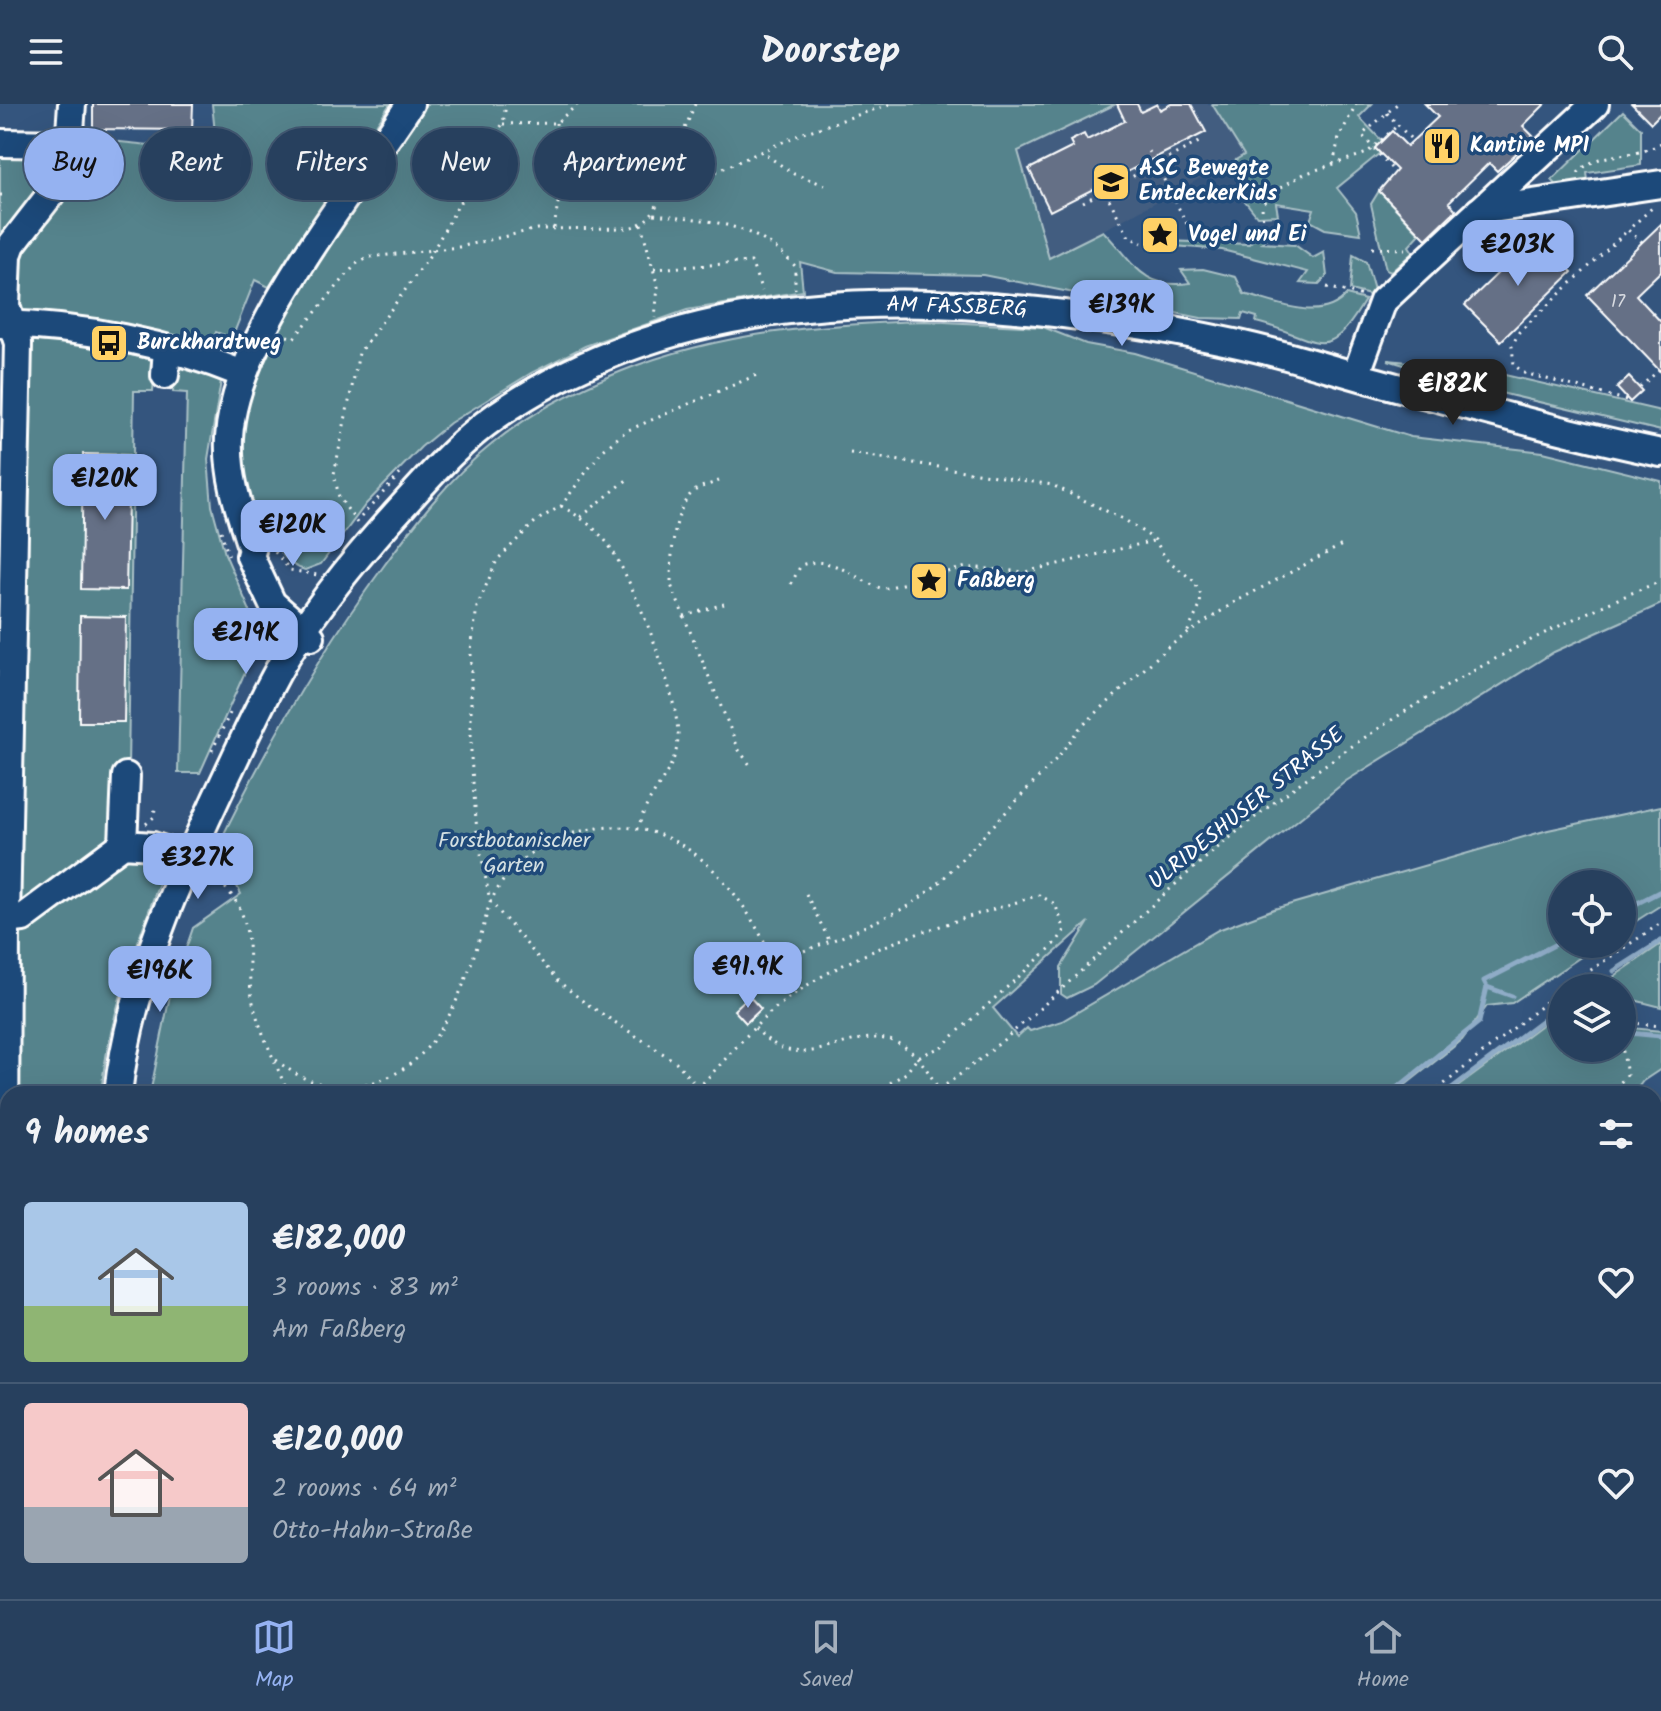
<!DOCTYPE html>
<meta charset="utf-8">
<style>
:root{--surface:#27405e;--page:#2f4764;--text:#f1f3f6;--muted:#a4afbc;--line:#435973;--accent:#95b2f1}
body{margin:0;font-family:Kalam,sans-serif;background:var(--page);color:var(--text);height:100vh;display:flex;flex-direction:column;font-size:30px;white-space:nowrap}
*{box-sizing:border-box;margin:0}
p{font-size:26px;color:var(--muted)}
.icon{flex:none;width:44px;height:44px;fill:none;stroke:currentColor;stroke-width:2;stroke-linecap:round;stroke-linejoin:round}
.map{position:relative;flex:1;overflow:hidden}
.drawer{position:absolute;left:0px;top:982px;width:1662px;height:514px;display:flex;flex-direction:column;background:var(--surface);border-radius:24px 24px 0 0;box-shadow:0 8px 32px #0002,0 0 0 2px var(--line)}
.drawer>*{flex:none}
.hud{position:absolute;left:24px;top:24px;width:800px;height:72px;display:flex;gap:16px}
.tools{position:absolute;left:1548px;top:766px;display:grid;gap:16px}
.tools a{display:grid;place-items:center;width:88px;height:88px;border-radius:50%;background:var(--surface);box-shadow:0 8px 32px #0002,0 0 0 2px var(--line);font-size:40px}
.price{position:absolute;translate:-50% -68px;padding:0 18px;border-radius:16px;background:var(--accent);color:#111;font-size:26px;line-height:52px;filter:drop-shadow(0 2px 4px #0008)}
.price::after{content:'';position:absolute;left:50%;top:48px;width:24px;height:18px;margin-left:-12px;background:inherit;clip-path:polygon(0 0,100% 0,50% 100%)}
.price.on{background:#222;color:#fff}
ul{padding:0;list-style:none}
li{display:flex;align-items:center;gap:24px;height:200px;padding:0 24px}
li+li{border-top:2px solid var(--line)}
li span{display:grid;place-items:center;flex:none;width:224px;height:160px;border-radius:8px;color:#555}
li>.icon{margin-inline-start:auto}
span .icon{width:96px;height:96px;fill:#fffc;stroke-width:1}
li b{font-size:34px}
h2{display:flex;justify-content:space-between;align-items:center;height:96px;padding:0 24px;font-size:34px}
.pill{padding:0 28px;border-radius:36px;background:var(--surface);box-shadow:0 8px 32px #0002,0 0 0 2px var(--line);font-size:28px;line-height:72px}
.pill.on{background:var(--accent);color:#111}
header{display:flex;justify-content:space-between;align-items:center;height:104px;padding:0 24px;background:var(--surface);font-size:36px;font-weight:800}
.menu{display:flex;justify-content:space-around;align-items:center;height:112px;border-top:2px solid var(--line);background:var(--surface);font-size:22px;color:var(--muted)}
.menu a{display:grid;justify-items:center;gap:4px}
.menu .on{color:var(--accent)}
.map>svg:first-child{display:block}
.built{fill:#435d80}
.green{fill:#55838c;stroke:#aac1c6;stroke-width:2}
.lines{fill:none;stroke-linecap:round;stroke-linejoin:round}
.stream{stroke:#8facc7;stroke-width:5}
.building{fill:#656f86;stroke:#fff;stroke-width:2}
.minor-casing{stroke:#fff;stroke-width:32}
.path{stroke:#fff;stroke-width:3;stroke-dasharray:2 6;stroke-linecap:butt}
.minor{stroke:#1f4a7a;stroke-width:26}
.labels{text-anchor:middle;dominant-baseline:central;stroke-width:7;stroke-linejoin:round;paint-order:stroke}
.number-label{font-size:18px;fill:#d8dbe1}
.poi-label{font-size:22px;font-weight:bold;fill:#fff;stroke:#1f4a7a;text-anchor:start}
.street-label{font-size:22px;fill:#fff;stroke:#1f4a7a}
.park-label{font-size:22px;fill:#d4e0e2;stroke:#1f4a7a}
</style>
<header><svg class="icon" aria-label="menu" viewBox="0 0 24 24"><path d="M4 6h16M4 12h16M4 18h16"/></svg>Doorstep<svg class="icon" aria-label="search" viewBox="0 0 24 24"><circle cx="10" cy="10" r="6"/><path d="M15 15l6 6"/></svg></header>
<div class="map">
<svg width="1661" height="1495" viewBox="0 0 1661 1495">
<rect width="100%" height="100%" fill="#34557e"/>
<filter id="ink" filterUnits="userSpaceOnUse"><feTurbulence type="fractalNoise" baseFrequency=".0125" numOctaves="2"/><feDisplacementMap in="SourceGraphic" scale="16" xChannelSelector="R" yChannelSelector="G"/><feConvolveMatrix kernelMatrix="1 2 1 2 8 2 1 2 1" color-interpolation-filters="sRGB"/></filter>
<g filter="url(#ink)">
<path class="built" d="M1116,0h96l32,51 -195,104 -31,-108z"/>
<g class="green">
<path d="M212,0h178l-121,183 -14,-7 -23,58 -16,-6 -6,17 -186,-33 -6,-5 -2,-54 65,-124 10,6 126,13z"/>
<path d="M423,0h693l-98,47 31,107 54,-27c30,30 38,59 87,52l-9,-13 22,-1 33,8 8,17c32,8 77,30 102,1l19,5c-39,67 -45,38 -109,22l1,-5 -14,-4 -2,6 -40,-1 -218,-43 -146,-3 -37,-10 3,29 -116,19 -102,36 -54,27 -81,50 -29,24 -55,57 -45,60 -16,6c-21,-5 -29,-26 -40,-43 -20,-33 -28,-81 -20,-118 21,-97 125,-219 178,-305z"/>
<path d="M1212,0h160l-13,13 23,24 -7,7 5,5 -43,35 19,24 5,22 -36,-5 -15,-8 4,-12 -38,-6 2,12 -21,1 -12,-15 16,-12 -41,-20 24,-14z"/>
<path d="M1623,7l18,18v36l-54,8 2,14 -27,4 -10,-11z"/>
<path d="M0,48h50l10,8 -60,93z"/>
<path d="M1379,87l41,43 -11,12 4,6 -22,20 -5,-2 -15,-66z"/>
<path d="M1164,125h12l-9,12 82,3 13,-14h11l-11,13 33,2 18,13 11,-6 3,24 -8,8 -19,-1 8,-11 -86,-22 -60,-5 -12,5v-14z"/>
<path d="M1353,151l13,7 8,28 -4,5 -20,-5z"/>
<path d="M925,217l118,6 43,17 49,9 276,84 132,15 118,29v123l-107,48 -208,129 -252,204 -27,13 -6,-4v-27l28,-45 -96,86 24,29 10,-9 3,3 32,-10 156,-91 56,-21 274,-79 113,-24v99l-39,25v-46h-60v60h38l-88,59 -25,3 -25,34 -68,54h-1244l20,-99 23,-67 48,-34 -24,-46c48,-99 101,-193 166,-281 33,-45 64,-87 108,-122 37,-31 86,-56 131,-74 97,-39 201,-47 303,-50z"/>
<path d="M25,236l43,3 84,16 3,6 -2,26h-19l-6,377 -11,67 -92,74 -10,-2z"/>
<path d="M1388,256l91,9 182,42v20l-194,-46z"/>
<path d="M179,260l38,12 4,5 -13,78 4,47 13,48 36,82 -61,137h-22l9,-380 -14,-1 1,-20z"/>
<path d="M130,746l36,13c-26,75 -58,151 -65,231h-90l1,-160z"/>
<path d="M1661,840v63l-39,-10v-9l-19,-4z"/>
<path d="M1559,908l3,1v35h60v-21l39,4v38l-18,12 -10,13h-185z"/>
<path d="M8,1172v195l-8,-2v-113l7,-1z"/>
<path d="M0,1397l8,3v88h227l5,7h-240z"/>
<path d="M386,1488h825l-2,7h-819z"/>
<path d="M1243,1488h128v4l81,3h-211z"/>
</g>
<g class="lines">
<g class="stream">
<path d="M1622,807l39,-20"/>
<path d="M1614,867l47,-30"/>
<path d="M1512,892l-25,-9 -3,-6 78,-40"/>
<path d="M1629,929l32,3"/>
<path d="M1390,990l89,-72 8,-35"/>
<path d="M1444,990l117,-88 -4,-1"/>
<path d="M1234,1495l2,-7"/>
</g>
</g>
<g class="building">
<path d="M93,0h100l-1,26 -99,-1z"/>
<path d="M1117,0h20l4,8 16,-8 3,6 11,-6h20l15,28 -156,79 -21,-42 44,-22 -3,-6 14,-7 3,6 38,-19z"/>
<path d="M1425,0h120l-22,22 11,11 -37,34 -8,-8 -40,39 7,8 -30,29 -47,-48 18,-21 -22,-22 17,-17 15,15 31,-29z"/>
<path d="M1632,0h29v9l-10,10z"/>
<path d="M1661,120v47l-25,24 25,27v50l-74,-77z"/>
<path d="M1536,132l36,36 -71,69 -36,-36z"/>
<path d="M1629,273l13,14 -12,11 -13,-14z"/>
<path d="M83,350l46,1 -3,135 -45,-1z"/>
<path d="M80,512l46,1 -2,105h-45z"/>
<path d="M749,892l12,13 -15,14 -12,-13z"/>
</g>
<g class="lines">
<g class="minor-casing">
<g id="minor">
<path d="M0,39l71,1"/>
<path d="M1479,107l182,-27"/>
<path d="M0,220c82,2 167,19 243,50"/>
<path d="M165,271l2,-26"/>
<path d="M1356,271l27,-74 212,-197"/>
<path d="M311,533l-39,-34 -22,-47 2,-6c-12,-38 -25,-73 -23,-112 5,-102 125,-248 181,-334"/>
<path d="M123,740l3,-68"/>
<path d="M6,816l17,-2 100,-74 30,2 34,12"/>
<path d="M118,990c12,-112 62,-220 110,-321 19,-40 36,-79 58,-116 35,-58 78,-109 123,-158 27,-30 54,-60 87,-83 213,-149 497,-124 738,-73 52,11 103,28 155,42 90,24 181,49 272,68"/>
<path d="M5,1058l1,-242 12,-577 -12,-37 2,-51 4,-11 55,-71 5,-69"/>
<path d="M0,1380l8,3"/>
<path d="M257,1488l5,7"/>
</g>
</g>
<g class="path">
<path d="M1387,9l23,25"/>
<path d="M503,20l53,-1 22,-19"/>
<path d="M760,47l34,23 31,11"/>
<path d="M1149,47l38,73"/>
<path d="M1333,60l6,-26 17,-34"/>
<path d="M1391,64l-29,-33 35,-31"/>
<path d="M1578,69c24,-26 53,-11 83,-30"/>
<path d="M1098,74l31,59 13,6"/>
<path d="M0,91h5"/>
<path d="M660,94l1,-36 6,-14 13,-7 15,-37"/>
<path d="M1083,98l120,-62"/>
<path d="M654,110c54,6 102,9 141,52v23"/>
<path d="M641,120l17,63 -3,31"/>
<path d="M1263,122l-1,-20 7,-12 35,-20 63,-21 31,-28"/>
<path d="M554,124l7,-43 -5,-62"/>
<path d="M1642,138l-14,-12 25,-23"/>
<path d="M1372,144l33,1"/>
<path d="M654,165l97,-7 11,29"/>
<path d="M1327,183l36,9"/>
<path d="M287,232l7,2 62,-74 14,-7 89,-10 78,-18 92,-1c17,-5 24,-13 31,-30l19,-10 124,-55 88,-29"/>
<path d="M1640,283l19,-17"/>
<path d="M1626,296l-102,-27 -10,-8 -2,-19 7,-14 109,-102"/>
<path d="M850,349l202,32 73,35 30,20 11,19 28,22 7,14 -1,11 -13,27"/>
<path d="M719,377c-7,3 -17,5 -23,9 -24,15 -25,70 -25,95l68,165 11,15"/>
<path d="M561,402c18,10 34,21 47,38 24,34 72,153 70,195 -2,34 -33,56 -39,88"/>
<path d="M361,413l41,-45"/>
<path d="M581,413l47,-38"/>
<path d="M357,419l-18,-26 -5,-23 25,-121 71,-97 39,-70 6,-28 28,-34 3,-20"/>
<path d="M221,427l8,27"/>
<path d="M275,448l15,18 27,5"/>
<path d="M791,480l10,-19c33,-11 53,15 82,24l83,-22 59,5 128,-31"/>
<path d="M684,512l40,-12"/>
<path d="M262,522l3,15"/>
<path d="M258,554l13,-25"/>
<path d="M212,647l19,-40"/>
<path d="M146,720l8,-7 1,-9"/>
<path d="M207,768c57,41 34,80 47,135 8,29 23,58 34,87"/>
<path d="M806,790l24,48"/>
<path d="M774,858l70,-26 65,-30 29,-22 119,-126 22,-29 89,-82 65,-44 109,-58"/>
<path d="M1577,873l11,11"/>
<path d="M1564,884l97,-65"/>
<path d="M1622,918l39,4"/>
<path d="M755,924c54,60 100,-18 154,22 15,11 23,29 33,44"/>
<path d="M276,956c26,21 50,30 84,25 77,-11 102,-92 123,-157 3,-9 4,-20 9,-29 17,-34 46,-56 82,-66 86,-24 145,27 185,99 12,21 21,43 34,64"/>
<path d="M698,983l-22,-25 -92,-60 -26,-21 -68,-80 -13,-69 -6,-75v-107l6,-43 20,-47 39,-39 25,-15 40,-54 25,-21 133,-57"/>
<path d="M691,990c29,-26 52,-58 81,-83 75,-63 177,-87 267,-116l16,9 10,26 -9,13 -115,104 -23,10 -12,16 -34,21"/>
<path d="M933,990c95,-66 174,-151 261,-226 138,-120 297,-219 467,-287"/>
<path d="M1432,990l130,-105"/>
<path d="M1610,990l17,-19 -5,-29"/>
<path d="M1654,1208l7,12"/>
<path d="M0,1345l8,3"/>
<path d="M410,1488l3,7"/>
<path d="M1273,1488v7"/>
<path d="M0,1490l15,5"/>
<path d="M180,1495l2,-7"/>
<path d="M634,1495l1,-7"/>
<path d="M935,1495l1,-7"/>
<path d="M1126,1495l2,-7"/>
<path d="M1218,1495l3,-7"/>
</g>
<use href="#minor" class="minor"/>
</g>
</g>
<defs>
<g id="restaurant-square" transform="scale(2)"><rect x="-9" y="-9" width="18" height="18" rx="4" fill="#ffd166" stroke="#1f4a7a"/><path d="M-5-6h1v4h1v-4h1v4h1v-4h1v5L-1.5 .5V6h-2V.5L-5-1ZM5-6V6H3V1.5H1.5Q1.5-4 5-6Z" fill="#111"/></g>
<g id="school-square" transform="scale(2)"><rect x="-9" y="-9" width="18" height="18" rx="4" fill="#ffd166" stroke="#1f4a7a"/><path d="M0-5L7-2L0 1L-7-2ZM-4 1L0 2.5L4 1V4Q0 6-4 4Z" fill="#111"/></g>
<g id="sight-square" transform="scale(2)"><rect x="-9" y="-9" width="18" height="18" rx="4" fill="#ffd166" stroke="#1f4a7a"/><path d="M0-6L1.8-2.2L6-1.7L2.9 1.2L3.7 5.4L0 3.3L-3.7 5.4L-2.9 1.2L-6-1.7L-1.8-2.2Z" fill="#111"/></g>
<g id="bus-square" transform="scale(2)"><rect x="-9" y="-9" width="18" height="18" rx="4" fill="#ffd166" stroke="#1f4a7a"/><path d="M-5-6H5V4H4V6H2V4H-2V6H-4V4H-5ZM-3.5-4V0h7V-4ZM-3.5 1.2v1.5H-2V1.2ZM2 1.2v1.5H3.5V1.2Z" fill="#111"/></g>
</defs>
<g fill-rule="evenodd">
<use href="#restaurant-square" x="1442" y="42"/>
<use href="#school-square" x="1111" y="78"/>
<use href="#sight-square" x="1160" y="131"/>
<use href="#bus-square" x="109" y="239"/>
<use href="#sight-square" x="929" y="477"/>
</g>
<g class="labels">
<g class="number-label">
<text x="1618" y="198">17</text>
</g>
<g class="poi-label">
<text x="1470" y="42">Kantine MPI</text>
<text x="1139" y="65">ASC Bewegte<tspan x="1139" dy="25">EntdeckerKids</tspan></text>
<text x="1188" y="131">Vogel und Ei</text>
<text x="137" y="239">Burckhardtweg</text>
<text x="957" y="477">Faßberg</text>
</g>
<g class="street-label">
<text transform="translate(957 204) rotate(2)">AM FASSBERG</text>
<text transform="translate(1247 705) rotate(-39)">ULRIDESHUSER STRASSE</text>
</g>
<g class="park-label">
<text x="514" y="737">Forstbotanischer<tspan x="514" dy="25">Garten</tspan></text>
</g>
</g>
</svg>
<div class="tools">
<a><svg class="icon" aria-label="locate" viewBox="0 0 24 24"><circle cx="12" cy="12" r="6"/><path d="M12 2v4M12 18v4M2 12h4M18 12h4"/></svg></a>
<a><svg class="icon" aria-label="layers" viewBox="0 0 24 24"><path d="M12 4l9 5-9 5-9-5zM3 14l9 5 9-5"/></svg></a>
</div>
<b class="price" style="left:1518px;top:184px">€203K</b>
<b class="price" style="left:1122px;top:244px">€139K</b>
<b class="price on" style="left:1453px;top:323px">€182K</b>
<b class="price" style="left:105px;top:418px">€120K</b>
<b class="price" style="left:293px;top:464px">€120K</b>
<b class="price" style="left:246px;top:572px">€219K</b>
<b class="price" style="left:198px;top:797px">€327K</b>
<b class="price" style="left:748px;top:906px">€91.9K</b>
<b class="price" style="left:160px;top:910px">€196K</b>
<div class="hud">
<a class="pill on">Buy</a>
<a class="pill">Rent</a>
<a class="pill">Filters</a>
<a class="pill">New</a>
<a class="pill">Apartment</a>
</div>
<section class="drawer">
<h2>9 homes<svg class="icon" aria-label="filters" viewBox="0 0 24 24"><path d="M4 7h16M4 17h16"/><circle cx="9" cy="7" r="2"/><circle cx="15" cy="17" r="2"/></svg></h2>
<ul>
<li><span style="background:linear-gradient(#a9c7e8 65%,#8fb573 0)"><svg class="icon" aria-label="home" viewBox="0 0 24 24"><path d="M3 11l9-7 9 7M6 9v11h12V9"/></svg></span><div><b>€182,000</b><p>3 rooms · 83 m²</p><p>Am Faßberg</p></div><svg class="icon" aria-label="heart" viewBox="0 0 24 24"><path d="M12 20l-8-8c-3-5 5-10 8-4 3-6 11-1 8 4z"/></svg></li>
<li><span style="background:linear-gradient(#f6c9c9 65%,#9aa5b1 0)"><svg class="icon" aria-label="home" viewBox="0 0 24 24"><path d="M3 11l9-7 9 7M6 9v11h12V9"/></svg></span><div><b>€120,000</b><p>2 rooms · 64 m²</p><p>Otto-Hahn-Straße</p></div><svg class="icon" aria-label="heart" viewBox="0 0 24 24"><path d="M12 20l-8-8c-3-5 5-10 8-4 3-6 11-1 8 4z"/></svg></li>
</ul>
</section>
</div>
<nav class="menu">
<a class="on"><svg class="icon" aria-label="map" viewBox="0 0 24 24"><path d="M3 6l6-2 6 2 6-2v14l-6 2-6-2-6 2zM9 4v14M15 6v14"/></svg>Map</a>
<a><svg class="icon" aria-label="saved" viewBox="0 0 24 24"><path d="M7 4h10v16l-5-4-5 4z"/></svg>Saved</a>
<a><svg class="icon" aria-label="home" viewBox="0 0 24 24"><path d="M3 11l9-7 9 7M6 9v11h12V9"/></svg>Home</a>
</nav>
